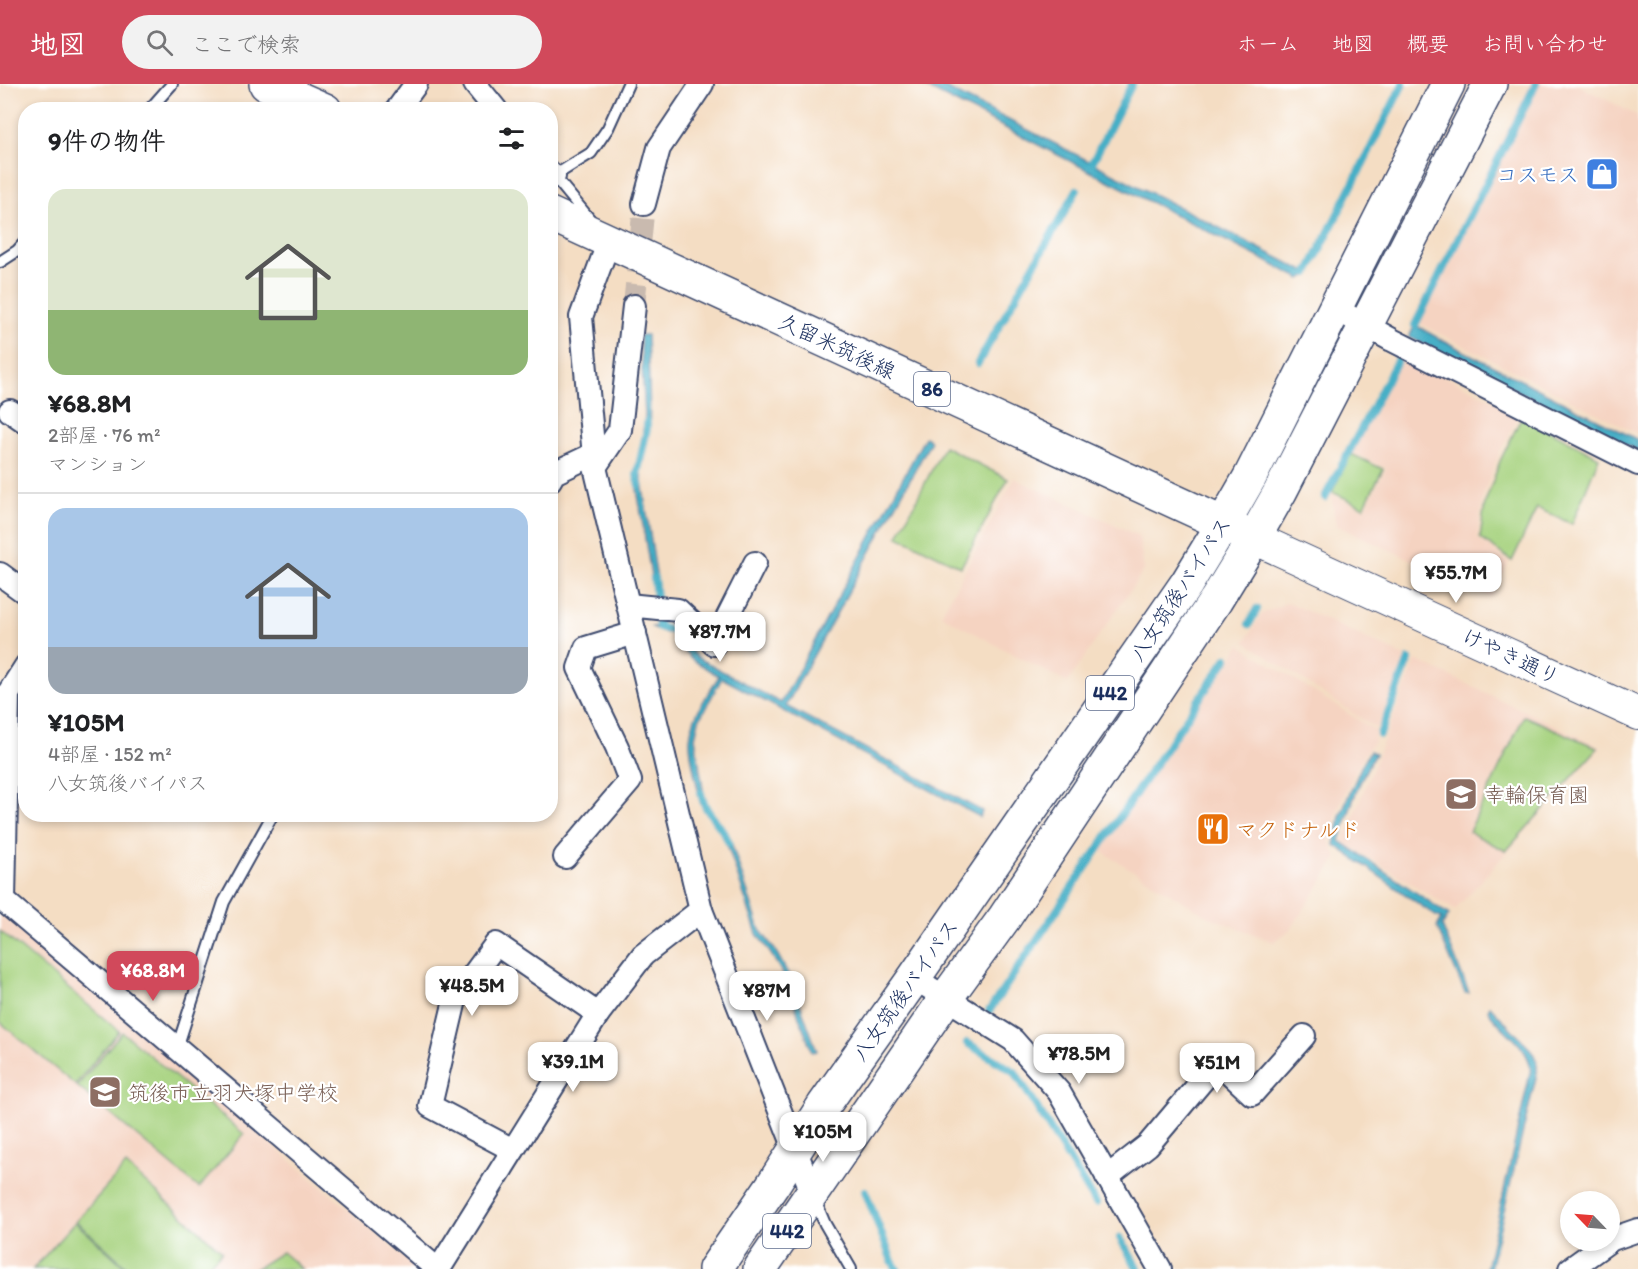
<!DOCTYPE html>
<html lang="ja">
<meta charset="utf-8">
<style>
:root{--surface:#fff;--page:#f2f2f2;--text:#202124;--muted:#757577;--line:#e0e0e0;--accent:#d1495b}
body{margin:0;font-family:Itim,"Klee One",sans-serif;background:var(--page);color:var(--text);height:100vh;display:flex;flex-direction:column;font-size:22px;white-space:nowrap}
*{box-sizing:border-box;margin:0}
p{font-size:20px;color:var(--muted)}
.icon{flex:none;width:33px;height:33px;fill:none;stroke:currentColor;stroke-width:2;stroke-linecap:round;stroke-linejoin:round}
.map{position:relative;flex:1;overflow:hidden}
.sheet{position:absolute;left:18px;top:18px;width:540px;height:720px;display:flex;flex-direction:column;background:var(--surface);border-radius:24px;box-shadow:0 3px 9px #0003}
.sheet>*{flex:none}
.needle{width:39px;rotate:295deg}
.tools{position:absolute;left:1560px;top:1107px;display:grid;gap:12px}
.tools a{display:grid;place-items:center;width:60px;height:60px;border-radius:50%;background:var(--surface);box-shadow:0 3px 9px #0003;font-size:30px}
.price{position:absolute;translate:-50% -51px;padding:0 14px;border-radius:12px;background:#fff;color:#222;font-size:20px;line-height:39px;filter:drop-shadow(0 2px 3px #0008)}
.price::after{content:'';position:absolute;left:50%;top:36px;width:18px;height:14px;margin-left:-9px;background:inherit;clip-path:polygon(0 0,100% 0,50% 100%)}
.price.selected{background:var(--accent);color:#fff}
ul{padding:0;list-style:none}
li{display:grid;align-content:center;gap:12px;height:318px;padding:0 30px}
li+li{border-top:2px solid var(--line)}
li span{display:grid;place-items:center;height:186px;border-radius:18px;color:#555}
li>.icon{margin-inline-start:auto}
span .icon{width:108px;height:108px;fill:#fffc;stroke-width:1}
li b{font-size:26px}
h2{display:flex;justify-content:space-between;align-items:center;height:72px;padding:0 30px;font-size:26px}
header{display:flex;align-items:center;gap:36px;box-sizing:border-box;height:84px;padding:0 30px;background:var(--accent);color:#fff}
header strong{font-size:28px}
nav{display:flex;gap:33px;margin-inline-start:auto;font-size:21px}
.search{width:420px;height:54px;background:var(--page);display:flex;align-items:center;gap:15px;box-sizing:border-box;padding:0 21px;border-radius:33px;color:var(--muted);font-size:22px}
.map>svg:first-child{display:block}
.built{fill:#f5d3c1}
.green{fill:#a7d380;stroke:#61816f;stroke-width:1.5}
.water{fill:#47afc6;stroke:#316f92;stroke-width:1.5}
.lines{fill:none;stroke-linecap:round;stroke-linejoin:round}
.stream{stroke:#47afc6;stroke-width:8}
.street-tunnel{stroke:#c9baaf;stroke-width:22;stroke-dasharray:22 11;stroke-linecap:butt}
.lane-casing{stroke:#3c496d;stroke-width:14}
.street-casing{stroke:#3c496d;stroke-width:26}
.secondary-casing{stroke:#3c496d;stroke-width:34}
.primary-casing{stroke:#3c496d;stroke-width:36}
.highway-casing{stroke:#3c496d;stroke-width:36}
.lane{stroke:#fff;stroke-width:10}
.street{stroke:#fff;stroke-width:22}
.secondary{stroke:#fff;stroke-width:32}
.primary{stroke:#fff;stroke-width:33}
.highway{stroke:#fff;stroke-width:33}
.labels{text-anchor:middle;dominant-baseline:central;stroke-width:4.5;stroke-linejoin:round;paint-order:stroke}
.shield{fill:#fff;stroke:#5f6d8e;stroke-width:1.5}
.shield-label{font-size:20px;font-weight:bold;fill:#1b2f5e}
.shop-label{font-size:21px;fill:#366cbe;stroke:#fff;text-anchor:end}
.street-label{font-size:21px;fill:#1b2f5e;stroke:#fff}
.education-label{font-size:21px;fill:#785e54;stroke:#fff;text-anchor:start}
.food-label{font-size:21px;fill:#c56008;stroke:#fff;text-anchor:start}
</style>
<header>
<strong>地図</strong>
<div class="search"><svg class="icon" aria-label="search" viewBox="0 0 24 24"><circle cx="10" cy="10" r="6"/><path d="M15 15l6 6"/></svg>ここで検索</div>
<nav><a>ホーム</a><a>地図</a><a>概要</a><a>お問い合わせ</a></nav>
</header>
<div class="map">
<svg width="1638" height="1185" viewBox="0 0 1638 1185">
<rect width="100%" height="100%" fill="#fff"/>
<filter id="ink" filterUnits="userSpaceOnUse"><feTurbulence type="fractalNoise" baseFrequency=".0167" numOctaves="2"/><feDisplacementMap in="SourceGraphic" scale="12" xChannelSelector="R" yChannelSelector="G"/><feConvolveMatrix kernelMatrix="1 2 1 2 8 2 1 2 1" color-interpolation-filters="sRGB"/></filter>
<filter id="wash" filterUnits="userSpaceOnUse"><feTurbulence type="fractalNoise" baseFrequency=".008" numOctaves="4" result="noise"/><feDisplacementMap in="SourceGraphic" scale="24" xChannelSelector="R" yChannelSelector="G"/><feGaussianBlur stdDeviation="1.35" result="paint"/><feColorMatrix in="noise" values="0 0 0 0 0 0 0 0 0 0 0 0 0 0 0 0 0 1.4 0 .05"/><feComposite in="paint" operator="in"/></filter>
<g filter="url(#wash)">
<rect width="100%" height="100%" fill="#f4ddc3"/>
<g class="built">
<path d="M1530,0h46l62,32v318l-225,-114z"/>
<path d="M1403,273l117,56 -21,41 -16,42 -6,42 32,24 -18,35 -155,-72 -5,-30 34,14 21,-41 -34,-16z"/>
<path d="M1014,394l125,58 5,34 -77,113 -126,-68z"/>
<path d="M1288,518l118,55 -29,72 -132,-87 16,-28z"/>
<path d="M1240,561l136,86 -2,10 -13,19 -22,47 -10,33 8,18 -46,71 -17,13 -65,-25 -108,-66z"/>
<path d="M1416,576l185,87 -146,163 -112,-68z"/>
<path d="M1,830l417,355h-418v-353z"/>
</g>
<g class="green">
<path d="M1522,332l77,41 -27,67 -35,-16 -25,53 -32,-23 5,-35 15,-42z"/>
<path d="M944,362l64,33 -47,88 -63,-31z"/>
<path d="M1351,370l32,15 -19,38 -32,-15z"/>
<path d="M1524,632l74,32 -92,103 -37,-19z"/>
<path d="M0,847l119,100 -44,54 -75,-63z"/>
<path d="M122,948l122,102 -45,54 -122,-102z"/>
<path d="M126,1081l96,86 -17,18h-76l-53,-48z"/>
<path d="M75,1138l52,47h-94z"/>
<path d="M282,1168l20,17h-47z"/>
</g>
<g class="water">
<path d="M919,0h19l370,189 -1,2 -6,4z"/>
<path d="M1415,241l23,13 200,102v11l-229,-114z"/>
<path d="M640,251h7c1,32 4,65 2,98l-6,-1 2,-17z"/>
<path d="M925,353l6,4 -145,265 196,105 -2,6 -258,-139 -23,42 -4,17 10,66 -4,1c-3,-17 -12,-49 -11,-65 2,-24 17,-43 29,-63l-28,-17 -20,-26h-5l-14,-6 10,-2 5,3 9,2 20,27 85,46z"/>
<path d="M641,391l17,112 -5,1 -18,-112z"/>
<path d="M1370,667l5,3c-17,26 -26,58 -35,87l109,74 -7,11 27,67h-4l-28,-66 5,-9 -6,-2 -101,-71 5,-29 22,-51z"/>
<path d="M728,749l32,97 15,20 16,29 26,72 -5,1 -15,-41 -7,-25 -19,-32 -14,-20 -33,-99z"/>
<path d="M1490,922l41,44 6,11v12l-47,196h-4l22,-96 23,-104c-4,-27 -30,-37 -43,-59z"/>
</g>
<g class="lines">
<g class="stream">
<path d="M1092,79l40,-79"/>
<path d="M1308,189l95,-189"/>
<path d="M1415,241l121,-241"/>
<path d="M978,279l99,-173"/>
<path d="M639,401l-2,-10 10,-46v-7"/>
<path d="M1325,413l74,-140"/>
<path d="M654,494l5,49 10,3"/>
<path d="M1249,540l8,-15"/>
<path d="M1380,650l29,-74"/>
<path d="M701,709c3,21 21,30 28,50"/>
<path d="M989,927l238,-353"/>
<path d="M967,959l48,29 81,131"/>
<path d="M865,1107l27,70 5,8"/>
<path d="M1120,1154l18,31"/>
</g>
</g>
</g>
<g filter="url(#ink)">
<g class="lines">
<path class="street-tunnel" d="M634,222l10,-102"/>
<g class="lane-casing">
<g id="lane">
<path d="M149,26l23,-26"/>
<path d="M592,138l-38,-46 37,-23 17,-25 20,-44"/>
<path d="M0,178l17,-11 9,-10"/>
<path d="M177,964l47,-146 49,-88"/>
<path d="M814,1114l11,26 26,45"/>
</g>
</g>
<g class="street-casing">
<g id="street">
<path d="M475,0l21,26"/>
<path d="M397,26l19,-26"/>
<path d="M550,89l4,3"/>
<path d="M644,120l15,-56 43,-64"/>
<path d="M609,157l-28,76 14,150 106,443 111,282"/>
<path d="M1334,224l58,32 246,124"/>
<path d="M10,327l16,11"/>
<path d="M595,383l25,-37 14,-124"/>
<path d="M550,396l4,-7 40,-19"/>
<path d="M0,490l26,19"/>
<path d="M628,521l50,5 36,34 41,-81"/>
<path d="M26,582l-18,28 -4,207 433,368"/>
<path d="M565,773l65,-76 -13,-34 -38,-79 7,-20 49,-15"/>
<path d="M914,894l99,62 46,52 101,177"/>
<path d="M513,1066l-83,-44 25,-106 41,-56 102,70"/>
<path d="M1107,1093l41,-32 70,-83 34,32 52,-58"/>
<path d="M439,1185l159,-255 45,-59 58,-45"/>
<path d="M1570,1185l42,-30 26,-9"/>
</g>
</g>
<g class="secondary-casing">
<path id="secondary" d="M1254,454l384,176"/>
</g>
<g class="primary-casing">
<g id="primary">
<path d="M266,0l59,26"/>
<path d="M550,130l700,322"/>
</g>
</g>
<g class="highway-casing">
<g id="highway">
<path d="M715,1185l57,-83 52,-81 90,-127 273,-395 36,-59 27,-47 198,-393"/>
<path d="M760,1185l186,-271 59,-81 211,-317 38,-62 26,-46 210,-408"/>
</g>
</g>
<use href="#lane" class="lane"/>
<use href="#street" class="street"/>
<use href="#secondary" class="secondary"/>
<use href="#primary" class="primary"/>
<use href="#highway" class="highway"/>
</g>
</g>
<defs>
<g id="shop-square" transform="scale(1.725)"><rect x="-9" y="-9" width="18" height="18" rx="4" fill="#3f7fe0" stroke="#fff"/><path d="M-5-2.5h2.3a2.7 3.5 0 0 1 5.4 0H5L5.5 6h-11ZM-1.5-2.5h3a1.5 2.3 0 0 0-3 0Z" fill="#fff"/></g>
<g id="school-square" transform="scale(1.725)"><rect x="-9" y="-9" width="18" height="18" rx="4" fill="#8d6e63" stroke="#fff"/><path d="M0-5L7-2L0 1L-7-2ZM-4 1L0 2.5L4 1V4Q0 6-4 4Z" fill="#fff"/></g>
<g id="restaurant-square" transform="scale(1.725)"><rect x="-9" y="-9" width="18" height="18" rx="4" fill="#e8710a" stroke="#fff"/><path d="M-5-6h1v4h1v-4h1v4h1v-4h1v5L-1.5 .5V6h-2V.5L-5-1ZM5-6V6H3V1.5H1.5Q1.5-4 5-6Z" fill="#fff"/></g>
</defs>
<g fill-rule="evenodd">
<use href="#shop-square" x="1602" y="90"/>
<use href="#school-square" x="1461" y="710"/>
<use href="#restaurant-square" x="1213" y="745"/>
<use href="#school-square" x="105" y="1008"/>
</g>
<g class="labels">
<g class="shield">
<rect x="914" y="288" width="36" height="34" rx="4.5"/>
<rect x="1086" y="592" width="48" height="34" rx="4.5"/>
<rect x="763" y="1130" width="48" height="34" rx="4.5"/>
</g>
<g class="shield-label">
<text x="932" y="305">86</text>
<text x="1110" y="609">442</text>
<text x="787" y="1147">442</text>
</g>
<g class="shop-label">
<text x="1579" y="90">コスモス</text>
</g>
<g class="street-label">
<text transform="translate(837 262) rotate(25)">久留米筑後線</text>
<text transform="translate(1180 505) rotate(-57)">八女筑後バイパス</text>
<text transform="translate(1511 572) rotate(25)">けやき通り</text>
<text transform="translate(905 906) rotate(-55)">八女筑後バイパス</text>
</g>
<g class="education-label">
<text x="1484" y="710">幸輪保育園</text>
<text x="128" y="1008">筑後市立羽犬塚中学校</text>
</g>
<g class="food-label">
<text x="1236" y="745">マクドナルド</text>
</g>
</g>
</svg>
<div class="tools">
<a><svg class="needle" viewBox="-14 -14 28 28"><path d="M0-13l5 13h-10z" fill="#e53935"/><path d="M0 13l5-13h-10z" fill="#757577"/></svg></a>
</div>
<b class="price" style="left:1456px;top:520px">¥55.7M</b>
<b class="price" style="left:720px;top:579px">¥87.7M</b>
<b class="price selected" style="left:153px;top:918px">¥68.8M</b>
<b class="price" style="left:472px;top:933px">¥48.5M</b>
<b class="price" style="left:767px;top:938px">¥87M</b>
<b class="price" style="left:1079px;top:1001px">¥78.5M</b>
<b class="price" style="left:573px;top:1009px">¥39.1M</b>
<b class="price" style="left:1217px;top:1010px">¥51M</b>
<b class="price" style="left:823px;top:1079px">¥105M</b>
<section class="sheet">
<h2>9件の物件<svg class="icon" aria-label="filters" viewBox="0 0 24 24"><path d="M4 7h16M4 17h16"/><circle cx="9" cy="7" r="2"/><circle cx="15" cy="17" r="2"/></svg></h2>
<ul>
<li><span style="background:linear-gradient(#dfe7d0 65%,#8fb573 0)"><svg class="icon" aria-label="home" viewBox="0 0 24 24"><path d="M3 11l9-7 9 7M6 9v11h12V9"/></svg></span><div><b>¥68.8M</b><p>2部屋 · 76 m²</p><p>マンション</p></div></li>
<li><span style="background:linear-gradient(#a9c7e8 75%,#9aa5b1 0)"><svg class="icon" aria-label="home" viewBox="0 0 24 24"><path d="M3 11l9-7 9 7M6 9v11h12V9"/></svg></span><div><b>¥105M</b><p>4部屋 · 152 m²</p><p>八女筑後バイパス</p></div></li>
</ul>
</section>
</div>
